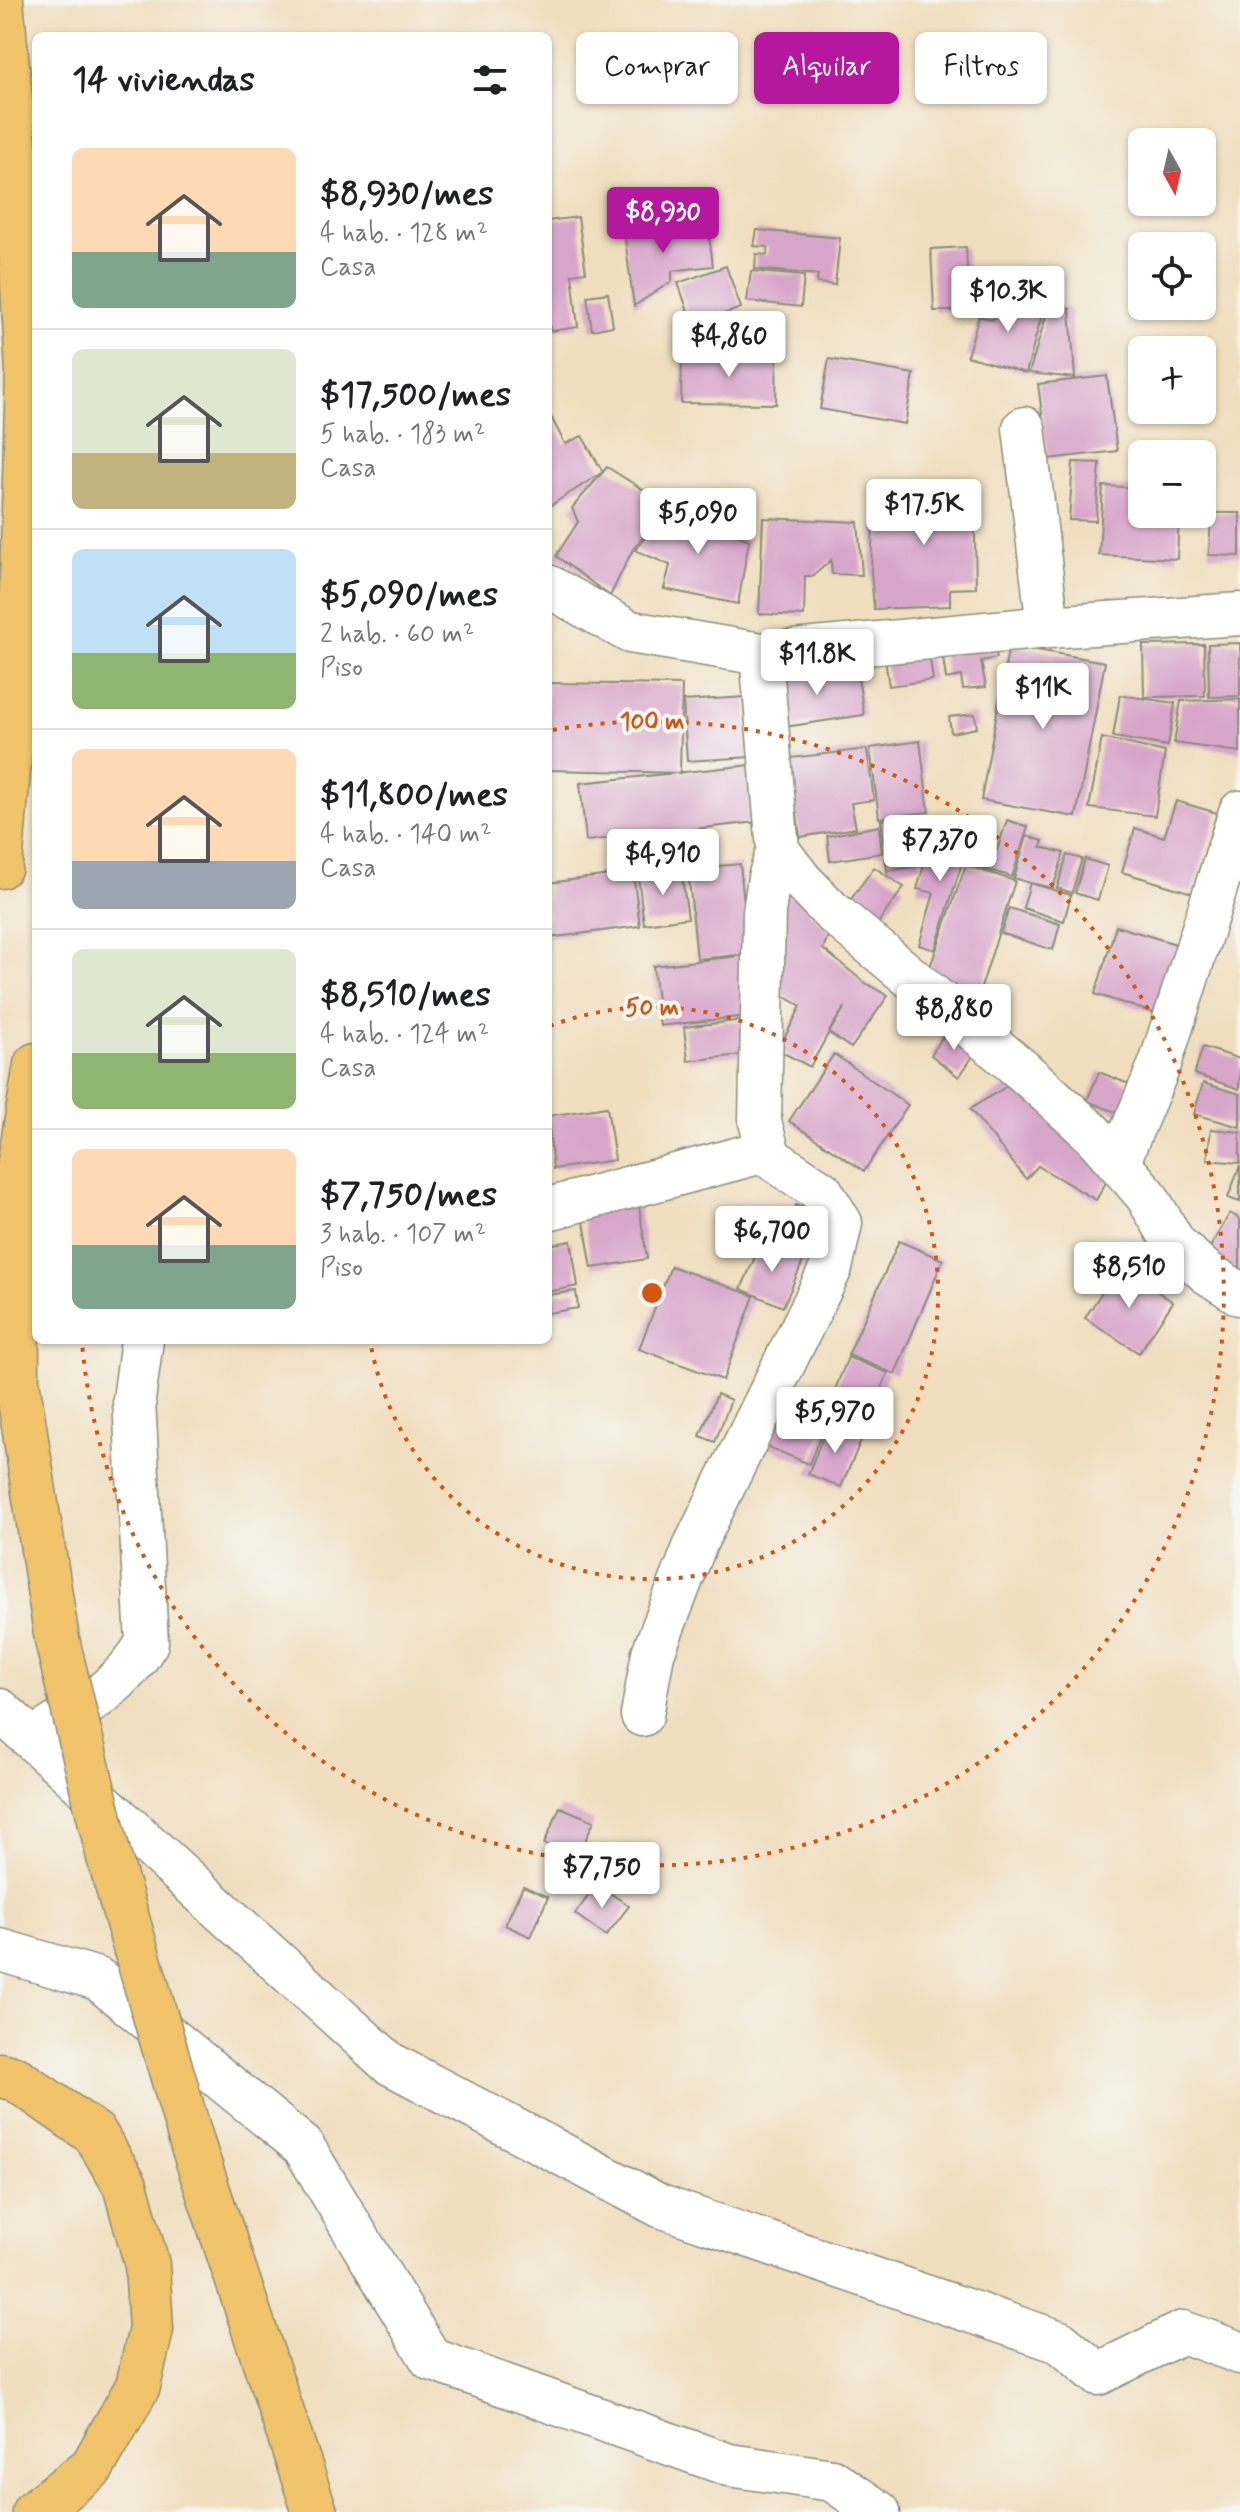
<!DOCTYPE html>
<html lang="es">
<meta charset="utf-8">
<style>
:root{--surface:#fff;--page:#f2f2f2;--text:#202124;--muted:#757577;--line:#e0e0e0;--accent:#b5179e}
body{margin:0;font-family:Mynerve,sans-serif;background:var(--page);color:var(--text);height:100vh;display:flex;flex-direction:column;font-size:30px;white-space:nowrap}
*{box-sizing:border-box;margin:0}
p{font-size:26px;color:var(--muted)}
.icon{flex:none;width:44px;height:44px;fill:none;stroke:currentColor;stroke-width:2;stroke-linecap:round;stroke-linejoin:round}
.map{position:relative;flex:1;overflow:hidden}
.side{position:absolute;left:32px;top:32px;width:520px;height:1312px;display:flex;flex-direction:column;background:var(--surface);border-radius:12px;box-shadow:0 2px 6px #0004}
.side>*{flex:none}
.hud{position:absolute;left:576px;top:32px;width:544px;height:72px;display:flex;gap:16px}
.needle{width:52px;rotate:172deg}
.buttons{position:absolute;left:1128px;top:128px;display:grid;gap:16px}
.buttons a{display:grid;place-items:center;width:88px;height:88px;border-radius:12px;background:var(--surface);box-shadow:0 2px 6px #0004;font-size:40px}
.price{position:absolute;translate:-50% -68px;padding:0 18px;border-radius:8px;background:#fff;color:#222;font-size:26px;line-height:52px;filter:drop-shadow(0 2px 4px #0008)}
.price::after{content:'';position:absolute;left:50%;top:48px;width:24px;height:18px;margin-left:-12px;background:inherit;clip-path:polygon(0 0,100% 0,50% 100%)}
.price.on{background:var(--accent);color:#fff}
ul{padding:0;list-style:none}
li{display:flex;align-items:center;gap:24px;height:200px;padding:0 40px}
li+li{border-top:2px solid var(--line)}
li span{display:grid;place-items:center;flex:none;width:224px;height:160px;border-radius:12px;color:#555}
li>.icon{margin-inline-start:auto}
span .icon{width:96px;height:96px;fill:#fffc;stroke-width:1}
li b{font-size:34px}
h2{display:flex;justify-content:space-between;align-items:center;height:96px;padding:0 40px;font-size:34px}
.tag{padding:0 28px;border-radius:12px;background:var(--surface);box-shadow:0 2px 6px #0004;font-size:28px;line-height:72px}
.tag.on{background:var(--accent);color:#fff}
.map>svg:first-child{display:block}
.building{fill:#d8a6ca}
.lines{fill:none;stroke-linecap:round;stroke-linejoin:round}
.minor-casing{stroke:#888e79;stroke-width:45}
.major-casing{stroke:#888e79;stroke-width:47}
.highway-casing{stroke:#888e79;stroke-width:47}
.minor{stroke:#fff;stroke-width:42}
.major{stroke:#f1c36a;stroke-width:44}
.highway{stroke:#f1c36a;stroke-width:44}
.highway-bridge-casing{stroke:#888e79;stroke-width:47;stroke-linecap:butt}
.highway-bridge{stroke:#f1c36a;stroke-width:44}
.ring{fill:none;stroke:#d45610;stroke-width:4;stroke-dasharray:4 8}
.centre{fill:#d45610;stroke:#f6f6f2;stroke-width:4}
.ring-label{font-size:24px;text-anchor:middle;font-weight:bold;fill:#d45610;stroke:#f6f6f2;stroke-width:8;stroke-linejoin:round;paint-order:stroke}
</style>
<div class="map">
<svg width="1240" height="2512" viewBox="0 0 1240 2512">
<rect width="100%" height="100%" fill="#f6f6f2"/>
<filter id="ink" filterUnits="userSpaceOnUse"><feTurbulence type="fractalNoise" baseFrequency=".0125" numOctaves="2"/><feDisplacementMap in="SourceGraphic" scale="16" xChannelSelector="R" yChannelSelector="G"/><feConvolveMatrix kernelMatrix="1 2 1 2 8 2 1 2 1" color-interpolation-filters="sRGB"/></filter>
<filter id="wash" filterUnits="userSpaceOnUse"><feTurbulence type="fractalNoise" baseFrequency=".006" numOctaves="4" result="noise"/><feDisplacementMap in="SourceGraphic" scale="32" xChannelSelector="R" yChannelSelector="G"/><feGaussianBlur stdDeviation="1.8" result="paint"/><feColorMatrix in="noise" values="0 0 0 0 0 0 0 0 0 0 0 0 0 0 0 0 0 1.4 0 .05"/><feComposite in="paint" operator="in"/></filter>
<g filter="url(#wash)">
<rect width="100%" height="100%" fill="#f0debe"/>
<g id="blocks">
<g class="building">
<path d="M578,217l8,55 -14,2 6,53 -27,4 -3,-13v-97z"/>
<path d="M623,225l85,3 5,38 -41,5v10l-38,25z"/>
<path d="M757,230l83,8 -5,47 -18,-2 1,-8 -63,-6 1,-15 11,1 1,-8 -14,-1z"/>
<path d="M966,247l2,46h-11l1,18h-24l-3,-62z"/>
<path d="M726,266l15,42 -48,17 -15,-42z"/>
<path d="M751,271l53,5 -3,31 -54,-6z"/>
<path d="M608,293l5,33 -21,4 -5,-34z"/>
<path d="M1000,294l44,13 -18,66 -59,-17 12,-40 14,4z"/>
<path d="M1050,303l20,6 5,69 -46,-5z"/>
<path d="M682,354l95,1 -1,49 -95,-1z"/>
<path d="M829,359l85,15 -9,50 -85,-15z"/>
<path d="M1107,376l10,75 -69,8 -10,-75z"/>
<path d="M548,411l17,33 17,-8 21,36 -55,35z"/>
<path d="M1073,462l27,1 -4,58 -27,-1z"/>
<path d="M607,467l62,39 -36,43 -23,47 -54,-40 22,-34 -6,-14z"/>
<path d="M974,485l2,103 -26,1v17l-76,3 -3,-38 2,-48 18,-6v-30z"/>
<path d="M1103,486l39,2v26h37l-2,45 -78,-4z"/>
<path d="M671,507l78,33 -11,64 -74,-15 6,-24 -35,-15z"/>
<path d="M1211,513h29v43l-31,-1z"/>
<path d="M763,518l95,4 4,53 -30,-1 -1,-14 -18,16h-8l-1,40 -45,-2z"/>
<path d="M994,642l3,16 -16,3 5,26 -23,2 -2,-13 -15,3 -4,-29z"/>
<path d="M1240,643v53l-31,1 -1,-53z"/>
<path d="M1204,644l1,52 -61,1 -1,-52z"/>
<path d="M1009,645l96,17 -29,155 -95,-17z"/>
<path d="M929,653l4,27 -44,6 -4,-26z"/>
<path d="M856,665l8,50 -86,13 -7,-50z"/>
<path d="M548,683l134,2 -2,88 -132,-3z"/>
<path d="M1120,695l55,8 -7,43 -55,-9z"/>
<path d="M746,697l5,60 -64,4 -4,-60z"/>
<path d="M1240,699v53l-66,-9 7,-42z"/>
<path d="M975,714l2,14 -26,5 -2,-16z"/>
<path d="M1102,738l63,14 -10,64 -66,-8z"/>
<path d="M920,741l9,71 -50,6 -9,-70z"/>
<path d="M867,749l7,51 -23,3 5,25 -56,9 -6,-44 -7,1 -5,-35z"/>
<path d="M751,765l6,57 -171,19 -6,-58z"/>
<path d="M1176,801l41,12 -25,80 -70,-21 13,-44 29,9z"/>
<path d="M915,816l6,50 -34,5 -6,-51z"/>
<path d="M1007,820l21,7 -16,50 -45,-14 7,-21 23,8z"/>
<path d="M879,826l3,27 -52,8 -3,-25z"/>
<path d="M933,833l35,10 -33,107 -16,-5 15,-52 -17,-4z"/>
<path d="M1027,836l16,5 -2,6 23,6 -11,35 -23,-5 41,12 -7,26 -41,-13 7,-25 -16,-5z"/>
<path d="M1067,855l15,4 -10,34 -15,-5z"/>
<path d="M1085,859l23,7 -10,34 -23,-7z"/>
<path d="M740,864l9,90 -52,5 -9,-90z"/>
<path d="M966,865l49,16 -43,135 -48,-32z"/>
<path d="M874,867l30,20 -26,36 -29,-21z"/>
<path d="M681,870l7,48 -44,6 -6,-48z"/>
<path d="M633,872l7,54 -92,12v-55z"/>
<path d="M779,882l51,49 -7,18 41,33 24,14 -37,52 -22,-15 16,-26 -11,16 -24,44 -32,-17 23,-44 -35,-21z"/>
<path d="M1009,908l51,16 -7,26 -52,-17z"/>
<path d="M1116,926l63,19 -22,69 -62,-20z"/>
<path d="M748,955l7,60 -95,11 -7,-60z"/>
<path d="M744,1020l4,34 -60,7 -4,-34z"/>
<path d="M950,1025l27,25 -18,27 -28,-22z"/>
<path d="M1203,1047l37,12 -1,30 -45,-15z"/>
<path d="M834,1054l74,51 -44,66 -75,-50z"/>
<path d="M1099,1072l35,14 -11,29 -36,-14z"/>
<path d="M1015,1081l94,96 -13,23 -58,-34 -12,13 -56,-70z"/>
<path d="M1203,1083l37,11v33l-46,-13z"/>
<path d="M607,1107l8,53 -62,9 -5,-53z"/>
<path d="M1211,1129l29,3v31l-33,-3z"/>
<path d="M1240,1165v37l-12,-4z"/>
<path d="M796,1205l27,12 -18,39 -26,-10z"/>
<path d="M639,1206l8,53 -55,9 -9,-52z"/>
<path d="M1230,1213l10,6v60l-36,-21z"/>
<path d="M571,1241l7,45 -30,6v-47z"/>
<path d="M762,1241l42,18 -21,48 -42,-18z"/>
<path d="M899,1241l44,19 -48,114 -47,-19z"/>
<path d="M671,1266l83,30 -31,84 -84,-31z"/>
<path d="M1119,1266l54,36 -34,51 -54,-35z"/>
<path d="M576,1291l2,17 -30,5v-18z"/>
<path d="M848,1357l40,16 -24,59 -40,-15z"/>
<path d="M717,1394l14,6 -16,42 -15,-6z"/>
<path d="M777,1404l48,20 -16,40 -48,-20z"/>
<path d="M829,1422l34,14 -22,51 -33,-13z"/>
<path d="M560,1807l34,14 -17,38 -33,-15z"/>
<path d="M597,1884l32,22 -23,30 -31,-22z"/>
<path d="M523,1886l25,11 -17,40 -26,-12z"/>
</g>
</g>
</g>
<g filter="url(#ink)">
<use href="#blocks" fill-opacity="0" stroke="#888e79" stroke-width="2"/>
<g class="lines">
<g class="minor-casing">
<g id="minor">
<path d="M1024,428l24,199"/>
<path d="M548,586l82,46 131,22 287,-27 192,-13"/>
<path d="M761,654l17,196 -9,28 -5,34 -4,210 7,25 -5,5"/>
<path d="M778,850l23,30 30,31 191,159 70,63 54,62 29,49 31,28 34,22"/>
<path d="M1119,1161l41,-97 80,-252"/>
<path d="M548,1209l214,-57 60,40 19,31 -10,45 -135,275 -43,110 -11,62"/>
<path d="M0,1710l389,353 271,143 400,136 38,32 85,-42 57,21"/>
<path d="M47,1730c41,-25 75,-45 100,-87l-13,-243 8,-60"/>
<path d="M0,1950l98,29 205,167 128,213 298,106 103,15 47,32"/>
</g>
</g>
<g class="major-casing">
<path id="major" d="M0,866l21,-250 7,-244 -12,-207 -15,-165"/>
</g>
<g class="highway-casing">
<g id="highway">
<path d="M17,673l19,14"/>
<path d="M36,1065l-20,120 1,196 40,259"/>
<path d="M0,2075l16,4 79,55 30,51 22,80 4,64 -13,57 -46,81 -58,45"/>
<path d="M193,2146l122,366"/>
</g>
</g>
<use href="#minor" class="minor"/>
<use href="#major" class="major"/>
<use href="#highway" class="highway"/>
<g class="highway-bridge-casing">
<path id="highway-bridge" d="M57,1640l52,217 84,289"/>
</g>
<use href="#highway-bridge" class="highway-bridge"/>
</g>
</g>
<g class="ring">
<path d="M550 1026A286 286 0 1 1 370 1340"/>
<path d="M553 730A572 572 0 1 1 82 1343"/>
</g>
<circle cx="652" cy="1293" r="12" class="centre"/>
<g class="ring-label">
<text x="652" y="729">100 m</text>
<text x="652" y="1015">50 m</text>
</g>
</svg>
<div class="buttons">
<a><svg class="needle" viewBox="-14 -14 28 28"><path d="M0-13l5 13h-10z" fill="#e53935"/><path d="M0 13l5-13h-10z" fill="#757577"/></svg></a>
<a><svg class="icon" aria-label="locate" viewBox="0 0 24 24"><circle cx="12" cy="12" r="6"/><path d="M12 2v4M12 18v4M2 12h4M18 12h4"/></svg></a>
<a>+</a>
<a>−</a>
</div>
<b class="price on" style="left:663px;top:255px">$8,930</b>
<b class="price" style="left:1008px;top:334px">$10.3K</b>
<b class="price" style="left:729px;top:379px">$4,860</b>
<b class="price" style="left:924px;top:547px">$17.5K</b>
<b class="price" style="left:698px;top:556px">$5,090</b>
<b class="price" style="left:817px;top:697px">$11.8K</b>
<b class="price" style="left:1043px;top:731px">$11K</b>
<b class="price" style="left:940px;top:883px">$7,370</b>
<b class="price" style="left:663px;top:897px">$4,910</b>
<b class="price" style="left:954px;top:1052px">$8,880</b>
<b class="price" style="left:772px;top:1274px">$6,700</b>
<b class="price" style="left:1129px;top:1310px">$8,510</b>
<b class="price" style="left:835px;top:1455px">$5,970</b>
<b class="price" style="left:602px;top:1910px">$7,750</b>
<div class="hud">
<a class="tag">Comprar</a>
<a class="tag on">Alquilar</a>
<a class="tag">Filtros</a>
</div>
<section class="side">
<h2>14 viviendas<svg class="icon" aria-label="filters" viewBox="0 0 24 24"><path d="M4 7h16M4 17h16"/><circle cx="9" cy="7" r="2"/><circle cx="15" cy="17" r="2"/></svg></h2>
<ul>
<li><span style="background:linear-gradient(#ffd9b3 65%,#7fa58c 0)"><svg class="icon" aria-label="home" viewBox="0 0 24 24"><path d="M3 11l9-7 9 7M6 9v11h12V9"/></svg></span><div><b>$8,930/mes</b><p>4 hab. · 128 m²</p><p>Casa</p></div></li>
<li><span style="background:linear-gradient(#dfe7d0 65%,#c2b280 0)"><svg class="icon" aria-label="home" viewBox="0 0 24 24"><path d="M3 11l9-7 9 7M6 9v11h12V9"/></svg></span><div><b>$17,500/mes</b><p>5 hab. · 183 m²</p><p>Casa</p></div></li>
<li><span style="background:linear-gradient(#bfe0f5 65%,#8fb573 0)"><svg class="icon" aria-label="home" viewBox="0 0 24 24"><path d="M3 11l9-7 9 7M6 9v11h12V9"/></svg></span><div><b>$5,090/mes</b><p>2 hab. · 60 m²</p><p>Piso</p></div></li>
<li><span style="background:linear-gradient(#ffd9b3 70%,#9aa5b1 0)"><svg class="icon" aria-label="home" viewBox="0 0 24 24"><path d="M3 11l9-7 9 7M6 9v11h12V9"/></svg></span><div><b>$11,800/mes</b><p>4 hab. · 140 m²</p><p>Casa</p></div></li>
<li><span style="background:linear-gradient(#dfe7d0 65%,#8fb573 0)"><svg class="icon" aria-label="home" viewBox="0 0 24 24"><path d="M3 11l9-7 9 7M6 9v11h12V9"/></svg></span><div><b>$8,510/mes</b><p>4 hab. · 124 m²</p><p>Casa</p></div></li>
<li><span style="background:linear-gradient(#ffd9b3 60%,#7fa58c 0)"><svg class="icon" aria-label="home" viewBox="0 0 24 24"><path d="M3 11l9-7 9 7M6 9v11h12V9"/></svg></span><div><b>$7,750/mes</b><p>3 hab. · 107 m²</p><p>Piso</p></div></li>
</ul>
</section>
</div>
